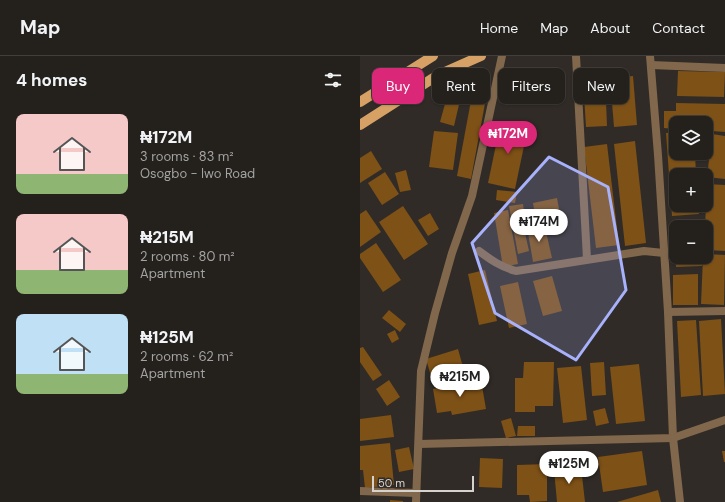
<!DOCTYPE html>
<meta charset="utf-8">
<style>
:root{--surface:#24201c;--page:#2c2825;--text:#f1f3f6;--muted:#a3a3a3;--line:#413e3b;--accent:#db2777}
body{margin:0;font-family:"DM Sans",sans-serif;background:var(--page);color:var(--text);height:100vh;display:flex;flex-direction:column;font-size:15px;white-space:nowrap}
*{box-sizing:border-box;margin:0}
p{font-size:13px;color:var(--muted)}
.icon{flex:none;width:22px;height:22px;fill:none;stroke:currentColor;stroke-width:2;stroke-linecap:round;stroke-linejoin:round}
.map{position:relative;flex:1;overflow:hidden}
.details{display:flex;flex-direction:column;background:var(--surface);width:360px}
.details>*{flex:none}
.guide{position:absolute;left:12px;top:12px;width:293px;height:36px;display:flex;gap:8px}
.controls{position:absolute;left:309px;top:60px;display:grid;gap:8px}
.controls a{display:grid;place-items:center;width:44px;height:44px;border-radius:8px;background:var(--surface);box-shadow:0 1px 3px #0004,0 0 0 1px var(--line);font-size:20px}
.scale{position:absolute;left:12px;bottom:10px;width:102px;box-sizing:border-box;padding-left:4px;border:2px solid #d6d3cf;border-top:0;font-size:11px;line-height:14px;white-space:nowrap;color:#d6d3cf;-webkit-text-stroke:3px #302b26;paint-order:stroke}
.price{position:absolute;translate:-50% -34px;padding:0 9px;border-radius:14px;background:#fff;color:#222;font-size:13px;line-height:26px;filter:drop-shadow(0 1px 2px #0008)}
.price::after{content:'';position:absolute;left:50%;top:24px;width:12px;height:9px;margin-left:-6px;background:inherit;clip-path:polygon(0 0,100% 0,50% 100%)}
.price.current{background:var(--accent);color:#fff}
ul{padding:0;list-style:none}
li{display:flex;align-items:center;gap:12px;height:100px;padding:0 16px}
li span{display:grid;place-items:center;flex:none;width:112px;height:80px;border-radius:8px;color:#555}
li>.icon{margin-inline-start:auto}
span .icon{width:48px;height:48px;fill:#fffc;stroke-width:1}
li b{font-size:17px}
h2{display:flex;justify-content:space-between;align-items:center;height:48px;padding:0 16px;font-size:17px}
.chip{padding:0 14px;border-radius:8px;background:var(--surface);box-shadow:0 1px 3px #0004,0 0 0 1px var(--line);font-size:14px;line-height:36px}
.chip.current{background:var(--accent);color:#fff}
header{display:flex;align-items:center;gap:24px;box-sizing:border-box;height:56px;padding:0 20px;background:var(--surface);border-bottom:1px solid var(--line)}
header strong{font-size:19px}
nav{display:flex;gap:22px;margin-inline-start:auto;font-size:14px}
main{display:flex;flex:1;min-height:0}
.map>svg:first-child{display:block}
.building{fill:#7e5116}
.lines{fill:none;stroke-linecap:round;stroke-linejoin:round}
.minor{stroke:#81674c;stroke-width:8}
.primary{stroke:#d7a166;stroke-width:10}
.marked{fill:#a7b1fc;fill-opacity:0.2;stroke:#a7b1fc;stroke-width:3;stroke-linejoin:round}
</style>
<header>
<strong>Map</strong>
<nav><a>Home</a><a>Map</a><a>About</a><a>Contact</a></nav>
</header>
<main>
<section class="details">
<h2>4 homes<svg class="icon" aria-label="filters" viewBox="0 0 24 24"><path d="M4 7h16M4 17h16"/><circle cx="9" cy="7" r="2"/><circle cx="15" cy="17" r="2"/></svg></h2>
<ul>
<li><span style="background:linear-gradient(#f6c9c9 75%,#8fb573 0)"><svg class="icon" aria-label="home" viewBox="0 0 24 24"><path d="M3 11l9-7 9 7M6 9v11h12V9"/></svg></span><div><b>₦172M</b><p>3 rooms · 83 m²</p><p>Osogbo - Iwo Road</p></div></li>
<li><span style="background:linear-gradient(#f6c9c9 70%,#8fb573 0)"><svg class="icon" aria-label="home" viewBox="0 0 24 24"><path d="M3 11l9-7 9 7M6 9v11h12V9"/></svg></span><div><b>₦215M</b><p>2 rooms · 80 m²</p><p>Apartment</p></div></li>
<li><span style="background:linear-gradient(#bfe0f5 75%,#8fb573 0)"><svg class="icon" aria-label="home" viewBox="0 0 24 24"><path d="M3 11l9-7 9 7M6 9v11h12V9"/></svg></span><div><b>₦125M</b><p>2 rooms · 62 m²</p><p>Apartment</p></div></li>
</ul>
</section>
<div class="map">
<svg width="365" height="446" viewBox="0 0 365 446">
<rect width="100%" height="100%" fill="#302b26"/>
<g class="building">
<path d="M318,15l47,1 -1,25 -47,-1z"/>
<path d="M273,20l4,49 -23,2 -4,-49z"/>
<path d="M245,21l2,49 -21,1 -3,-49z"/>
<path d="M88,37l13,3 -7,30 -14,-4z"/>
<path d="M112,39l14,3 -15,81 -14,-3z"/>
<path d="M316,47l49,1v28l-13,-1v-2h-6v-6h-30l-1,6 -11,-1v-17h12z"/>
<path d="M141,65l27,6 -13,62 -27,-6z"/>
<path d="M74,75l24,2 -5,37 -24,-3z"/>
<path d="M316,76v21h19l1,22h-20v30h22l1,9 -27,2 -6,-83z"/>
<path d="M352,78l13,2v43l-18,-2z"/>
<path d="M275,85l11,102 -21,3 -11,-102z"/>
<path d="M247,88l12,101 -23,3 -12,-101z"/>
<path d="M11,95l11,18 -22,14v-25z"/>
<rect x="337" y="97" width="10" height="6"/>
<path d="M46,114l5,20 -11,2 -5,-19z"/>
<path d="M25,116l14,22 -17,11 -14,-22z"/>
<path d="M347,128l18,1v66l-19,-1v-23h-1z"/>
<path d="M137,134l20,2 -2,11 -19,-3z"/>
<path d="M197,142l2,11 -10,3 2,6 -28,6 6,27 -11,3 -9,-48 14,-2 1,7 10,-2 -1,-6z"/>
<path d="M43,150l25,38 -24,16 -25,-38z"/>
<path d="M6,154l15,22 -21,15v-33z"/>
<path d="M148,154l10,54 -15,3 -9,-54z"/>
<path d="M70,157l9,16 -11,7 -10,-16z"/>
<rect x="315" y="165" width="26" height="6"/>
<path d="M184,167l8,35 -19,4 -6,-35z"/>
<path d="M16,187l25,37 -18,12 -23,-34v-4z"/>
<path d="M346,198l19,1 -1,50 -23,-1 2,-47h3z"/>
<path d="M316,201h26v9l-26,1z"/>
<path d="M125,214l12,51 -18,4 -11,-51z"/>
<path d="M338,218v31h-25v-30z"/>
<path d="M192,220l10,35 -19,5 -10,-35z"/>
<path d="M158,226l9,42 -18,4 -9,-42z"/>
<path d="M29,254l17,14 -6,8 -18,-14z"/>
<path d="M361,263l4,75 -22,2 -4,-75z"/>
<path d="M336,264l5,75 -20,2 -4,-76z"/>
<path d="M35,274l4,9 -7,4 -5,-9z"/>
<path d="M3,291l19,28 -9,6 -13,-19v-14z"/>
<path d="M98,293l5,18 -32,9 -5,-17z"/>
<path d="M164,306h30l-1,44h-18v6h-20v-34h8z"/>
<path d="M244,306l2,33 -14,1 -2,-33z"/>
<path d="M279,308l6,57 -29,3 -6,-57z"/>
<path d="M221,310l6,54 -24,3 -6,-55z"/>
<path d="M29,324l11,17 -13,9 -11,-17z"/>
<path d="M121,324l5,29 -34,6 -1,-4 -14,2 -4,-24z"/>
<path d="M245,352l4,15 -13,3 -3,-15z"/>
<path d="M31,359l3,22 -34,4v-22z"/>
<path d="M151,362l5,18 -10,2 -5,-17z"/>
<path d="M158,370h17v10h-18z"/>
<path d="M30,387l4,42 -29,3 -2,-18h-3v-24z"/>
<path d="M49,391l5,22 -15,3 -4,-22z"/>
<path d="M282,395l5,34 -44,7 -5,-35z"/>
<path d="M362,395h3v11h-1z"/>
<path d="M120,402l23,1 -1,29 -23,-1z"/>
<path d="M187,408v37l-17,1 -1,-7h-12v-30z"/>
<path d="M221,411l4,35h-28l-3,-32z"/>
<path d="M298,434l3,12h-44z"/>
<path d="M30,444l13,1v1h-13z"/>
</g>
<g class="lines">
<g class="minor">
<path d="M216,0l11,203"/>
<path d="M290,0l8,99 10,157 5,126 7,64"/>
<path d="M291,9l74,3"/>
<path d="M119,195c12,9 22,16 37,20l128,-20 20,2"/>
<path d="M308,256l57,-1"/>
<path d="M59,388l254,-6 52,-18"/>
<path d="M0,435l56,2"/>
<path d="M56,446l5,-131 14,-58 17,-60 20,-57 30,-140"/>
</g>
<g class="primary">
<path d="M0,46l73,-46"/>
<path d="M0,69l78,-50 43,-19"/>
</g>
</g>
<path class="marked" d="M189,101l59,30 18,103 -50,70 -81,-47 -23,-70z"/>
</svg>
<div class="controls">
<a><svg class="icon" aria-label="layers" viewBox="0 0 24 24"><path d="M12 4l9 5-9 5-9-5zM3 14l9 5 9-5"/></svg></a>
<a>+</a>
<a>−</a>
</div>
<div class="scale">50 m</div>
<b class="price current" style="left:148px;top:99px">₦172M</b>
<b class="price" style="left:179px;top:187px">₦174M</b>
<b class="price" style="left:100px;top:342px">₦215M</b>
<b class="price" style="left:209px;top:429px">₦125M</b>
<div class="guide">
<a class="chip current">Buy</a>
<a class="chip">Rent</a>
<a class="chip">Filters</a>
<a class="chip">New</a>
</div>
</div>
</main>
